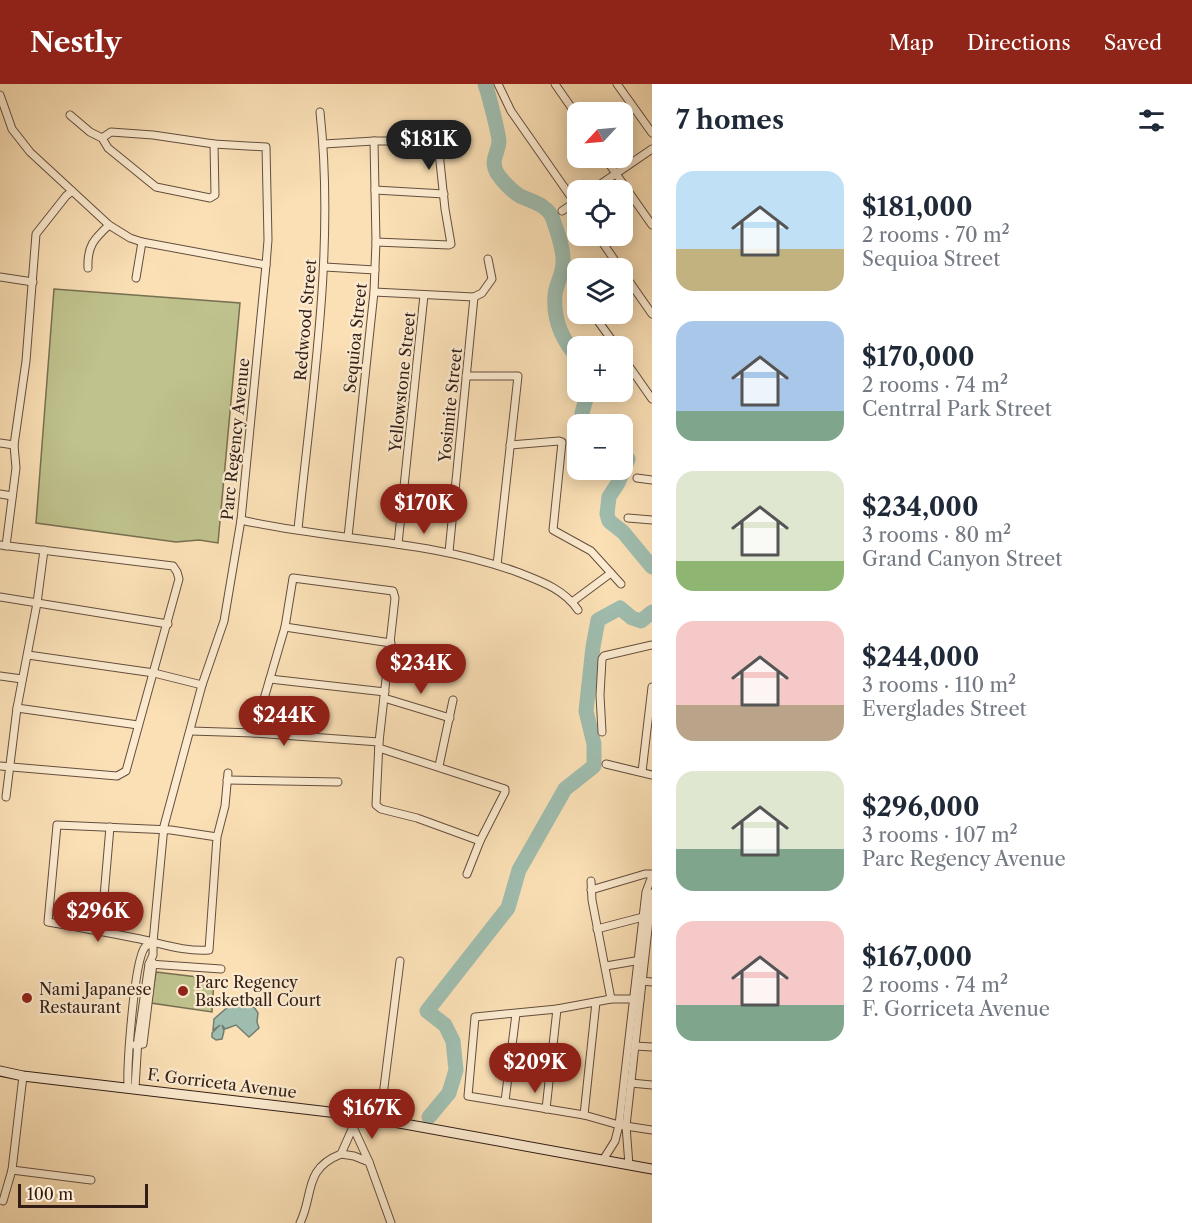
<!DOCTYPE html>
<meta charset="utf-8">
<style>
:root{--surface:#fff;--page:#f2f2f3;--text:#1f2937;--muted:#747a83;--accent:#8f2418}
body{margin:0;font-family:"Libre Caslon Text",serif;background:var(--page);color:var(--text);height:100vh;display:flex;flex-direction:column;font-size:22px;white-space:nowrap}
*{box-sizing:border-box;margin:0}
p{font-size:20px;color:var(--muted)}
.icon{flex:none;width:33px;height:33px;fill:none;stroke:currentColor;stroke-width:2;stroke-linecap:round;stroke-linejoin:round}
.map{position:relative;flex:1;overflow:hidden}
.panel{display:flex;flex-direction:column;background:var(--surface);width:540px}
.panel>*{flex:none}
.needle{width:39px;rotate:244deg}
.controls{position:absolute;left:567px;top:18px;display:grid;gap:12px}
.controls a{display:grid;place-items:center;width:66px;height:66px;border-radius:12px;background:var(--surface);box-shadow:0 3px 15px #0003;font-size:30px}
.scale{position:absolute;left:18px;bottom:15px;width:130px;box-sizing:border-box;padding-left:6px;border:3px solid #311d16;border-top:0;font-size:16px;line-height:21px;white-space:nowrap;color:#311d16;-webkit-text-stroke:4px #fcebd0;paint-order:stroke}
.price{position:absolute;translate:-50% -51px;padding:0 14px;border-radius:21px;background:var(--accent);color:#fff;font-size:20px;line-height:39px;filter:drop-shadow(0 2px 3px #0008)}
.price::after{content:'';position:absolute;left:50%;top:36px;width:18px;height:14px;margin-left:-9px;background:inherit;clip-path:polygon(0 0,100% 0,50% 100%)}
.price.current{background:#222;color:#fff}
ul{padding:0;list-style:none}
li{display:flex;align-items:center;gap:18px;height:150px;padding:0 24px}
li span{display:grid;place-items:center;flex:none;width:168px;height:120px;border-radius:18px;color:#555}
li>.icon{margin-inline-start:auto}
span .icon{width:72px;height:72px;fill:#fffc;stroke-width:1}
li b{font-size:26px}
h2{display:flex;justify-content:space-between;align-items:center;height:72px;padding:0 24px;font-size:26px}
header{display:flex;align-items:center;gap:36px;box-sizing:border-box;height:84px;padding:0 30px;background:var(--accent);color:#fff}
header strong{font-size:28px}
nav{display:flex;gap:33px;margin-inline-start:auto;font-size:21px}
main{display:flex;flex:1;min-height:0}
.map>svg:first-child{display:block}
.green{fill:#bfc28d;stroke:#787052;stroke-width:1.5}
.water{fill:#9fbdaf;stroke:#737d72;stroke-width:1.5}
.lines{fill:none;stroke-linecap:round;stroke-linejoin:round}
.river{stroke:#9fbdaf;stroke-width:15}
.minor-casing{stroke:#644e3e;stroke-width:9}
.secondary-casing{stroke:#311d16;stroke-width:11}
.minor{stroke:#fcebd0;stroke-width:7}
.secondary{stroke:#fcebd0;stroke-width:9}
.poi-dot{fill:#8f2418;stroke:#fcebd0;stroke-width:2}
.labels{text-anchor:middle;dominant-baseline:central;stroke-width:4.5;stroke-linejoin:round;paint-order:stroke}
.street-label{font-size:16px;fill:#311d16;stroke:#fcebd0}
.poi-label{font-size:16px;fill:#311d16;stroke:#fcebd0;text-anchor:start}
</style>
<header>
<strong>Nestly</strong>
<nav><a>Map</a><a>Directions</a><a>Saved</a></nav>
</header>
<main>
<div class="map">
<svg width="652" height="1139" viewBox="0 0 652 1139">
<rect width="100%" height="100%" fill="#fbe0b6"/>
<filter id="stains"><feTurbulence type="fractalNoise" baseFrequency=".00333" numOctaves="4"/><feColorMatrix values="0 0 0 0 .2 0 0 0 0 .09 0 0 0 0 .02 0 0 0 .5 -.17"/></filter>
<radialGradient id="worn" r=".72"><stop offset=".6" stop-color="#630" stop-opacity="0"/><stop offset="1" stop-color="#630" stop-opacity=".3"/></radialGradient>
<g class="green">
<path d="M54,205l186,14 -22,240 -19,-3 -23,2 -140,-19z"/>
<path d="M156,888l58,7 -2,33 -61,-9z"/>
</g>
<path class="water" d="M235,920l9,3h10l4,6 -1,9 2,6 -10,9 -13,-12 -11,4 -3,-4 2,6 -2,8 -6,1 -4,-3v-4l8,-8 -7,5 1,-11 15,-13z"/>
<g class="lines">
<g class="river">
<path d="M485,0c3,8 14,50 14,58 -1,12 -9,18 -2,31 5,8 15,18 23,23 12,6 27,8 33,23 4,13 11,30 10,44 0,11 -7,21 -8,32 -2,24 7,45 23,63"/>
<path d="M584,340l-2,-11 6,-21"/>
<path d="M622,372l6,3 -10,24 -9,14 -2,17 2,7 14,11 29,35"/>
<path d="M429,1033l20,-24 7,-23 -3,-29 -8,-16 -18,-14 81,-103 11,-38 46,-81 29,-23v-22l-8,-33 7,-64 5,-27 22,-12 12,10 9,3 11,-9"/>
</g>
<g class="minor-casing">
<g id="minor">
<path d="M498,0l13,27 67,96"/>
<path d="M555,0l23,33"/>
<path d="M617,0l35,49"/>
<path d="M0,11l12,34 18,23 79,73 21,13 12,4 124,23 -25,255 -17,101 -22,64 -38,141 -11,116v13l-4,9 -11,75 -3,49"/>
<path d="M70,31l20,17 12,6 6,10 48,39 54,11 5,-3 -1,-51"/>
<path d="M102,54l9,-6 42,3 61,9 52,3 2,93 -2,25"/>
<path d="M324,60l50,-3h59l5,2 7,66 6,35 -2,1 -73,-3"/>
<path d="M605,74l47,67"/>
<path d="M375,106l69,4"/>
<path d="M592,106l60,-41"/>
<path d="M562,127l15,-10"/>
<path d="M598,152l22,32"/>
<path d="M325,183l50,3"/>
<path d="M88,184c-1,-22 6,-29 21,-43"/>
<path d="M622,187l30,43"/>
<path d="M0,193l33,5"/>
<path d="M136,194l6,-36"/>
<path d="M574,202l4,5"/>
<path d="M374,208l100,5 8,-4 10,-14 -4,-20"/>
<path d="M593,230l23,32"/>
<path d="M622,272l30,43"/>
<path d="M466,292h52l-21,189"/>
<path d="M0,359l14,2"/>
<path d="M510,361l49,-4 3,1 -9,88 38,21 30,33"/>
<path d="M637,394l15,2"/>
<path d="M0,410l12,2"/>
<path d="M628,434l24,2"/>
<path d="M241,436c92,21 185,19 276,52 23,9 47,17 61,38"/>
<path d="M298,445c14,-138 37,-278 22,-417"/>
<path d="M348,453l26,-245 2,-50 -2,-101"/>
<path d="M398,460l26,-249"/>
<path d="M0,461l173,21 4,6 2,7 -53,192 -9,5 -117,-10"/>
<path d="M6,462l10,-78 -2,-23 12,-84 10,-127 30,-38 6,-5"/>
<path d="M449,468l25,-255"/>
<path d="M0,513l168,27"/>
<path d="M572,518l39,-29"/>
<path d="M285,543l106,16"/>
<path d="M28,571l126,18 48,12"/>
<path d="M0,592l22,3"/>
<path d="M270,595l115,13"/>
<path d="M384,614l66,20"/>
<path d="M17,624l121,17"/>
<path d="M191,647l63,2 125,9"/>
<path d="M602,648l-2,-37 2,-36 2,-3 48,-11"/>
<path d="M254,649l31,-106 8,-49 100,13 2,7 -16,144 -3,63 5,4 36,9 63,23"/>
<path d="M379,664l126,41v3l-25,49 -13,33"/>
<path d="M606,680l46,11"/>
<path d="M439,682l14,-66"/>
<path d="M642,688l10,-85"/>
<path d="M227,696l111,2"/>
<path d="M6,713l11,-89 20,-105 7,-53"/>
<path d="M217,753l-46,-7 -114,-5 -9,97c31,5 61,11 92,17 23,5 46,13 69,11l8,-113 8,-31 3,-33"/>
<path d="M591,797l1,19 19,99"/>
<path d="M591,806l54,-16h7"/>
<path d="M597,845l46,-12"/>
<path d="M101,847l9,-104"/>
<path d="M149,880l72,5"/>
<path d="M606,882l35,-6"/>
<path d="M642,897l10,1"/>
<path d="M640,915h-29l-54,10 -82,8 -7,79 116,19 35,10 33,5"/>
<path d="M135,961l8,-1 10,-81"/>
<path d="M635,962l17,1"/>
<path d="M631,999l21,2"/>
<path d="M128,1003c-1,-22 6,-126 17,-140 1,-1 6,-4 8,-5"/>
<path d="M505,1017l11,-87"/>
<path d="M546,1025l11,-100"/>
<path d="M584,1031l12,-113"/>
<path d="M380,1035l20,-158"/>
<path d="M353,1043l16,35"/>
<path d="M341,1070l13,2 15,6 22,61"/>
<path d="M603,1076l12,-19 4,-16 27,-233 6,-16"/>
<path d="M629,1081l-3,-39 26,-233"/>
<path d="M12,1086l79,10"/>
<path d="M3,1117l9,-31 11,-94"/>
<path d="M300,1139c14,-28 3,-54 41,-69l12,-27 2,-12"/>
</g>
</g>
<g class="secondary-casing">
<path id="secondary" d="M0,987l23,5 332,39 297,54"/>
</g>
<use href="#minor" class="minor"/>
<use href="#secondary" class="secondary"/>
</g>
<g class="poi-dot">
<circle cx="183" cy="907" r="6"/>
<circle cx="27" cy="914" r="6"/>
</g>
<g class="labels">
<g class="street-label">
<text transform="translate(305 236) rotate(-85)">Redwood Street</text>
<text transform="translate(355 254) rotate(-84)">Sequioa Street</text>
<text transform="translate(402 298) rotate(-84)">Yellowstone Street</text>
<text transform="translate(450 321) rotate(-84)">Yosimite Street</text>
<text transform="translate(235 355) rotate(-84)">Parc Regency Avenue</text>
<text transform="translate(222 999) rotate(7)">F. Gorriceta Avenue</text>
</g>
<g class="poi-label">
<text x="195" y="898">Parc Regency<tspan x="195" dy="18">Basketball Court</tspan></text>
<text x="39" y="905">Nami Japanese<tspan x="39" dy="18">Restaurant</tspan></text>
</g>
</g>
<rect width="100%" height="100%" filter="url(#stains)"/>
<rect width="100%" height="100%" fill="url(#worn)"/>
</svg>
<div class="controls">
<a><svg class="needle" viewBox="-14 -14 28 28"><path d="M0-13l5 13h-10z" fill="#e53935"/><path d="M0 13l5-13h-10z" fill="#747a83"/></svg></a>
<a><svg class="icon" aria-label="locate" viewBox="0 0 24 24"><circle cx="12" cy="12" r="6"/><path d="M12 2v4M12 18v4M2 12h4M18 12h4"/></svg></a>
<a><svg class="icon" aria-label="layers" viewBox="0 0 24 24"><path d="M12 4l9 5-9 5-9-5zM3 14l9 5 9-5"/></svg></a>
<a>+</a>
<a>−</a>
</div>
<div class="scale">100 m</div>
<b class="price current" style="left:429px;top:87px">$181K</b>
<b class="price" style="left:424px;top:451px">$170K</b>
<b class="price" style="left:421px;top:611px">$234K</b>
<b class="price" style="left:284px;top:663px">$244K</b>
<b class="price" style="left:98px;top:859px">$296K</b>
<b class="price" style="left:535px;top:1010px">$209K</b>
<b class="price" style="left:372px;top:1056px">$167K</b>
</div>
<section class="panel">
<h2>7 homes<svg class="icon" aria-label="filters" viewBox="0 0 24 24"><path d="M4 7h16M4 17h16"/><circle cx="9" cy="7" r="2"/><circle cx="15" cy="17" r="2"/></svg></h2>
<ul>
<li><span style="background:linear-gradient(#bfe0f5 65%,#c2b280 0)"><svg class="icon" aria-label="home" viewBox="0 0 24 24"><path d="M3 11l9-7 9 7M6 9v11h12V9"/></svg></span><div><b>$181,000</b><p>2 rooms · 70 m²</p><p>Sequioa Street</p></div></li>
<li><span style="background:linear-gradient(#a9c7e8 75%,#7fa58c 0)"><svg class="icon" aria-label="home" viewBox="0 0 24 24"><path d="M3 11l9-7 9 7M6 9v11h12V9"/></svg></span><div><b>$170,000</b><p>2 rooms · 74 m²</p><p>Centrral Park Street</p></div></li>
<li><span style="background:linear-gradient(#dfe7d0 75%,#8fb573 0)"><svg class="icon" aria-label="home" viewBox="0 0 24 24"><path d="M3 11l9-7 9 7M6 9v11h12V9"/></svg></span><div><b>$234,000</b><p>3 rooms · 80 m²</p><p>Grand Canyon Street</p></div></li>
<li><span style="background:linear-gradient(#f6c9c9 70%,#b9a48a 0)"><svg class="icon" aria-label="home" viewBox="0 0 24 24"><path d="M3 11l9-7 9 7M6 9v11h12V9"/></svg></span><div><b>$244,000</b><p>3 rooms · 110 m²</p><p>Everglades Street</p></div></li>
<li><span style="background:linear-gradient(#dfe7d0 65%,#7fa58c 0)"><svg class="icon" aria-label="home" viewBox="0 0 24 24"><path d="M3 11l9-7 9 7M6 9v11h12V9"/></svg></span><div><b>$296,000</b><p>3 rooms · 107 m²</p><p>Parc Regency Avenue</p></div></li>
<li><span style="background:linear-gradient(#f6c9c9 70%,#7fa58c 0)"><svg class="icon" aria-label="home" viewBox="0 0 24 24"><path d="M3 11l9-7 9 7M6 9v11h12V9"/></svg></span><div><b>$167,000</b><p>2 rooms · 74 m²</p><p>F. Gorriceta Avenue</p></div></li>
</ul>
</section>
</main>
